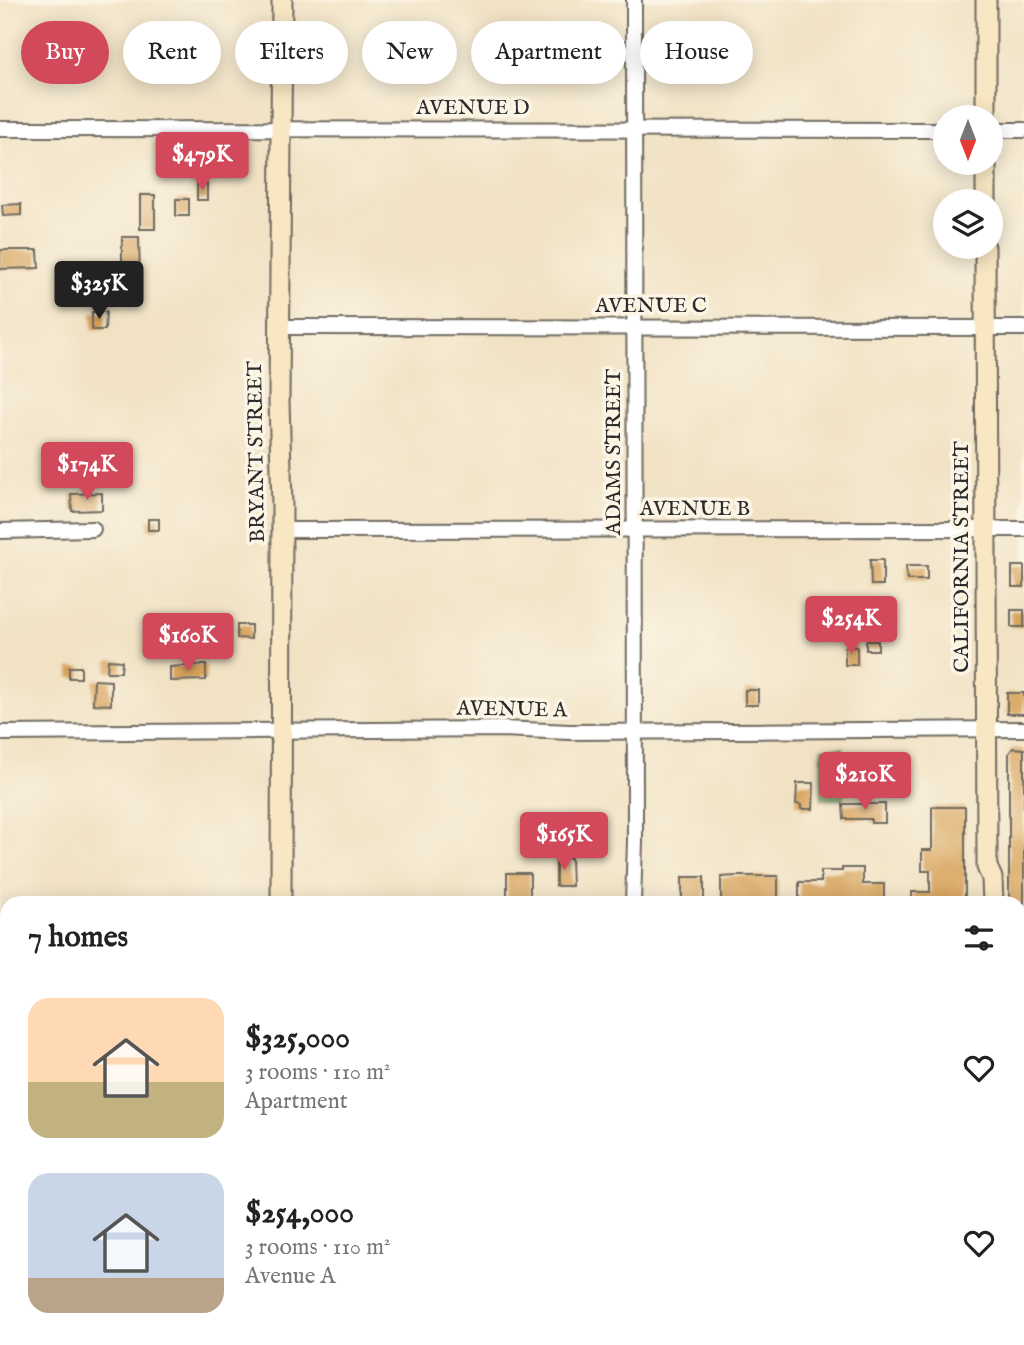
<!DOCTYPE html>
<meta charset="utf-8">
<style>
:root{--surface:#fff;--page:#f6f6f6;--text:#222;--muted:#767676;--accent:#d1495b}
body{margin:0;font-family:"IM FELL English",serif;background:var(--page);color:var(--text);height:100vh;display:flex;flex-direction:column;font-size:26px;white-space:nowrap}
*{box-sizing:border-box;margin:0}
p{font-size:23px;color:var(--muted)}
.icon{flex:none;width:38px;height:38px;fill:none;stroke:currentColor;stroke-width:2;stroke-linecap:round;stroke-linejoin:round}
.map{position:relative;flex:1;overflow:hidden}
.side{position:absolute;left:0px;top:896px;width:1026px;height:450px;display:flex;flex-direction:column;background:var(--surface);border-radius:21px 21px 0 0;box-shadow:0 4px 18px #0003}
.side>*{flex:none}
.guide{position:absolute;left:21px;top:21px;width:984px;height:63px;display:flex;gap:14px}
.needle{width:46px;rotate:180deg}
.tools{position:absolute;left:933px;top:105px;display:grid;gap:14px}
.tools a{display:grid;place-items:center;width:70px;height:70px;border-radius:50%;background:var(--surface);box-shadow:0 4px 18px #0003;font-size:35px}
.price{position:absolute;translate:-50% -60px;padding:0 16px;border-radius:7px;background:var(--accent);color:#fff;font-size:23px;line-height:46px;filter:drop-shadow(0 2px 4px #0008)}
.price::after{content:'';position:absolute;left:50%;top:42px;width:21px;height:16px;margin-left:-10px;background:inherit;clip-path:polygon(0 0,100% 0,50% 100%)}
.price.active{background:#222;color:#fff}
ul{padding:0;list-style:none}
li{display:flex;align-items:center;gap:21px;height:175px;padding:0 28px}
li span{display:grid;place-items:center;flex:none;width:196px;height:140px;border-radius:21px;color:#555}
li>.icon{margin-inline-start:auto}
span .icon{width:84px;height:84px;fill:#fffc;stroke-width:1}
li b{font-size:30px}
h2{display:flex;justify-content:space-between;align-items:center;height:84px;padding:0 28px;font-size:30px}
.tag{padding:0 24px;border-radius:32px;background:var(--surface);box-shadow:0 4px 18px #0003;font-size:24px;line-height:63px}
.tag.active{background:var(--accent);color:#fff}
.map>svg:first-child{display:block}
.green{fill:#93c677;stroke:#5f7851;stroke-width:2}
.building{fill:#d8a45d}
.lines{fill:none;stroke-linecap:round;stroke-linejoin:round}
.street-casing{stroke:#706b61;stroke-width:18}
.secondary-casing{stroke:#706b61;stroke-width:23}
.street{stroke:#fff;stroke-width:14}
.secondary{stroke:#f9e7c3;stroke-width:19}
.labels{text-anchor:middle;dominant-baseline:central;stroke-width:7;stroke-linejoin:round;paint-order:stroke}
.street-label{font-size:21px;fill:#2b2b2b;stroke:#fcf5e5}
</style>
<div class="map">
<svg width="1024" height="1345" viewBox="0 0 1024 1345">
<rect width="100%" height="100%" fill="#fcf5e5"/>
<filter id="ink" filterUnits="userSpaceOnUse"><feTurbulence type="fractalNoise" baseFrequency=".0143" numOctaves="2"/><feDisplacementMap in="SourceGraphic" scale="14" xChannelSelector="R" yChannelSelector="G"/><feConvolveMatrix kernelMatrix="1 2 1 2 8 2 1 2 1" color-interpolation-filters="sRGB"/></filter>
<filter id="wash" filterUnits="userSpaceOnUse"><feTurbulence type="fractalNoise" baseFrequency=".00686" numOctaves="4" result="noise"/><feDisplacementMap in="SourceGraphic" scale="28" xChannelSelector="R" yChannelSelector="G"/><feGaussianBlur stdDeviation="1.57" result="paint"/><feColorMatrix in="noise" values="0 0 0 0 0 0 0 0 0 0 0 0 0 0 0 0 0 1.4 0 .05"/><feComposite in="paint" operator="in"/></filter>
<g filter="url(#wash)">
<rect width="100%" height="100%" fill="#f1e2c4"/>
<rect class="green" x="822" y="748" width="21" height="51"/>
<g id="blocks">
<g class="building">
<path d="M513,31h11l-1,29 -31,3v-25l21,1z"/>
<rect x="197" y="184" width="10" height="16"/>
<rect x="140" y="195" width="15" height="34"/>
<rect x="176" y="199" width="13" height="17"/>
<path d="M21,204v11l-18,1 -1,-11z"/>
<path d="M122,237h17l1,45h-18z"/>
<path d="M0,250h38l1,18 -39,1z"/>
<path d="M92,312h14l-1,18h-13z"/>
<path d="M102,493v17l-30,1 -1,-17z"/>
<rect x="148" y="519" width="11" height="11"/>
<path d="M870,560h13v25h-12z"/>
<path d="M906,566h21v14h-20z"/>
<rect x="1012" y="566" width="12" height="21"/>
<rect x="1011" y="610" width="13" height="17"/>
<path d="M844,618h28v10l-28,1z"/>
<rect x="824" y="620" width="12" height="10"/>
<path d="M237,625h14v14l-14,-1z"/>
<rect x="866" y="641" width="12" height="9"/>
<rect x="845" y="647" width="12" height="18"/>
<path d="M108,660l14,1 -1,11h-14z"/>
<path d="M197,665h9v15l-36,1v-14z"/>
<rect x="69" y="667" width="12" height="11"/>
<path d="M94,680l17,1v24l-18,-1z"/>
<rect x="745" y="690" width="13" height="15"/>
<rect x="1007" y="693" width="17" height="21"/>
<path d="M1013,748l11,1v154h-15v-150z"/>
<path d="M797,783h17l-1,26h-12v-4l-5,-1z"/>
<path d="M843,804h42v19h-14v-4h-27z"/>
<path d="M932,807h33v96h-53v-11h18v-21h-8v-21h10z"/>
<path d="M556,858h15l1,28h-16z"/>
<path d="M842,868h21v16h21v19h-85v-21h22v-11h21z"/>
<rect x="507" y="873" width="23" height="30"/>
<path d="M736,876h42v27h-57v-26z"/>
<rect x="682" y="877" width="22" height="26"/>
</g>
</g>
</g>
<g filter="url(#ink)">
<use href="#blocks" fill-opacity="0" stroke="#706b61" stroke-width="2"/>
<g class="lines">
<g class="street-casing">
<g id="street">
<path d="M0,129l945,1"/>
<path d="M990,130h34"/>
<path d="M279,327l745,1"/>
<path d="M281,530l743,-1"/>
<path d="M0,531l93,-2"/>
<path d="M0,733l502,-4 68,3 454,-3"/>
<path d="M633,903l2,-62 -1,-841"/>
<path d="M0,1136h7"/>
<path d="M1018,1139l6,-1"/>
<path d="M0,1302h7"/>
<path d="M635,1339v6"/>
<path d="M961,1339h63"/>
<path d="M78,1345v-6"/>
</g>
</g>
<g class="secondary-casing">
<g id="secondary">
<path d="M986,0v117"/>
<path d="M986,201v-38"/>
<path d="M985,247l2,620 5,11 1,25"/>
<path d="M281,903l1,-398 -3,-105 3,-400"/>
<path d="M1018,933l6,1"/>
<path d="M0,937h7"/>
<path d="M278,1339v6"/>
</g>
</g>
<use href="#street" class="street"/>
<use href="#secondary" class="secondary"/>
</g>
</g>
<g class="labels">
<g class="street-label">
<text x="473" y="108">AVENUE D</text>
<text x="651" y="306">AVENUE C</text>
<text transform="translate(257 452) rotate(-91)">BRYANT STREET</text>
<text transform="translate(614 452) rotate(-90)">ADAMS STREET</text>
<text x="695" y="509">AVENUE B</text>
<text transform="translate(962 557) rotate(-90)">CALIFORNIA STREET</text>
<text transform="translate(512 710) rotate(1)">AVENUE A</text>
</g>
</g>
</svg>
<div class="tools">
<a><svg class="needle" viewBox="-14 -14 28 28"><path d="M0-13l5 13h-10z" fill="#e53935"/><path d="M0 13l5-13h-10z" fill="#767676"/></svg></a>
<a><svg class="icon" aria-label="layers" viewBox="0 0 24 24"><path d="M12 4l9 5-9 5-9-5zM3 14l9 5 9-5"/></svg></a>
</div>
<b class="price" style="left:202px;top:192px">$479K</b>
<b class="price active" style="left:99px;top:321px">$325K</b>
<b class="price" style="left:87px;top:502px">$174K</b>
<b class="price" style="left:851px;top:656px">$254K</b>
<b class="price" style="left:188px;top:673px">$160K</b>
<b class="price" style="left:865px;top:812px">$210K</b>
<b class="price" style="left:564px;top:872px">$165K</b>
<div class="guide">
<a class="tag active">Buy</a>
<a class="tag">Rent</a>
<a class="tag">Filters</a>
<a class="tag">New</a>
<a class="tag">Apartment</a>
<a class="tag">House</a>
</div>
<section class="side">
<h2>7 homes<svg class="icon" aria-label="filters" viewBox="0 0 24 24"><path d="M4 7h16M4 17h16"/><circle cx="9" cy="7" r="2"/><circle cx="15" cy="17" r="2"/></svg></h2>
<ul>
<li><span style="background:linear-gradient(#ffd9b3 60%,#c2b280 0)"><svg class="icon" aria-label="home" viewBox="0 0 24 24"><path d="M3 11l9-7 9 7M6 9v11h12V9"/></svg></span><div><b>$325,000</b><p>3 rooms · 110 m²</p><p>Apartment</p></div><svg class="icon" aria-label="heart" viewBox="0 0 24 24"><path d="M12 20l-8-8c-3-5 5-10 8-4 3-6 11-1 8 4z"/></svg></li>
<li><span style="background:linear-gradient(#c9d6e8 75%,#b9a48a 0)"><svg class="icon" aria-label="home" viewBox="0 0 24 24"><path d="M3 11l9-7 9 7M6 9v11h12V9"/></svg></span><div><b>$254,000</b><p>3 rooms · 110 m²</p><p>Avenue A</p></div><svg class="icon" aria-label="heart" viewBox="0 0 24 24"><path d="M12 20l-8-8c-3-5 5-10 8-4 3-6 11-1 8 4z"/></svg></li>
</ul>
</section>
</div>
